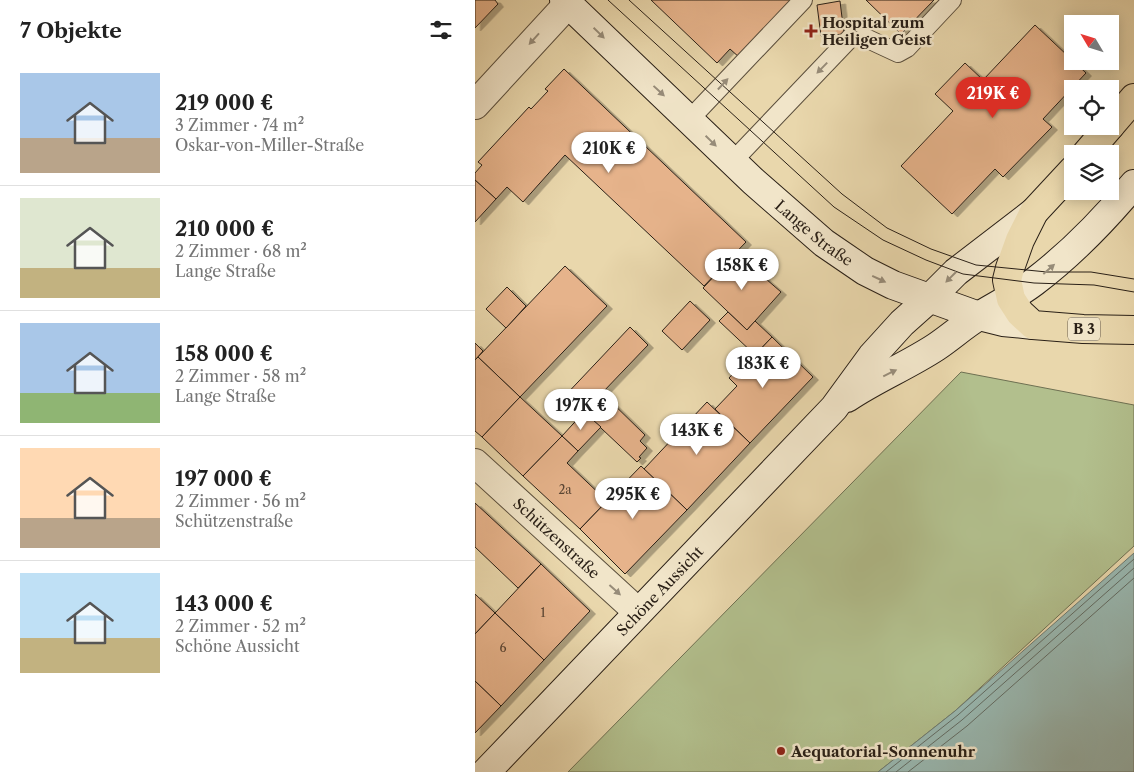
<!DOCTYPE html>
<html lang="de">
<meta charset="utf-8">
<style>
:root{--surface:#fff;--page:#f6f6f6;--text:#222;--muted:#767676;--line:#e0e0e0;--accent:#d93025}
body{margin:0;font-family:"Libre Caslon Text",serif;background:var(--page);color:var(--text);height:100vh;display:flex;flex-direction:column;font-size:19px;white-space:nowrap}
*{box-sizing:border-box;margin:0}
p{font-size:16px;color:var(--muted)}
.icon{flex:none;width:28px;height:28px;fill:none;stroke:currentColor;stroke-width:2;stroke-linecap:round;stroke-linejoin:round}
.map{position:relative;flex:1;overflow:hidden}
.panel{display:flex;flex-direction:column;background:var(--surface);width:475px}
.panel>*{flex:none}
.needle{width:32px;rotate:308deg}
.buttons{position:absolute;left:589px;top:15px;display:grid;gap:10px}
.buttons a{display:grid;place-items:center;width:55px;height:55px;border-radius:0px;background:var(--surface);box-shadow:0 2px 12px #0003;font-size:25px}
.price{position:absolute;translate:-50% -42px;padding:0 11px;border-radius:18px;background:#fff;color:#222;font-size:16px;line-height:32px;filter:drop-shadow(0 1px 2px #0008)}
.price::after{content:'';position:absolute;left:50%;top:30px;width:15px;height:11px;margin-left:-8px;background:inherit;clip-path:polygon(0 0,100% 0,50% 100%)}
.price.current{background:var(--accent);color:#fff}
ul{padding:0;list-style:none}
li{display:flex;align-items:center;gap:15px;height:125px;padding:0 20px}
li+li{border-top:1px solid var(--line)}
li span{display:grid;place-items:center;flex:none;width:140px;height:100px;border-radius:0px;color:#555}
li>.icon{margin-inline-start:auto}
span .icon{width:60px;height:60px;fill:#fffc;stroke-width:1}
li b{font-size:21px}
h2{display:flex;justify-content:space-between;align-items:center;height:60px;padding:0 20px;font-size:21px}
main{display:flex;flex:1;min-height:0}
.map>svg:first-child{display:block}
.green{fill:#b2bf8d;stroke:#6e7052}
.water{fill:#99b8b1;stroke:#6d7b73}
.lines{fill:none;stroke-linecap:round;stroke-linejoin:round}
.shore{stroke:#626c64;stroke-width:1}
.building{fill:#e6b38b;stroke:#2a2017;filter:url(#shadow)}
.service-casing{stroke:#5a4e3c;stroke-width:20}
.minor-casing{stroke:#5a4e3c;stroke-width:30}
.secondary-casing{stroke:#2a2017;stroke-width:30}
.primary-casing{stroke:#2a2017;stroke-width:30}
.service{stroke:#f1e5c9;stroke-width:18}
.minor{stroke:#f1e5c9;stroke-width:28}
.secondary{stroke:#f1e5c9;stroke-width:28}
.primary{stroke:#e9d7ac;stroke-width:28}
.tram{stroke:#2a2017;stroke-width:1}
.oneway{fill:#978c79}
.poi-dot{fill:#8f2418;stroke:#f1e5c9;stroke-width:2}
.labels{text-anchor:middle;dominant-baseline:central;stroke-width:5;stroke-linejoin:round;paint-order:stroke}
.number-label{font-size:12px;fill:#594534}
.shield{fill:#f1e5c9;stroke:#665b4c;stroke-width:1}
.shield-label{font-size:14px;font-weight:bold;fill:#2a2017}
.poi-label{font-size:15px;font-weight:bold;fill:#2a2017;stroke:#f1e5c9;text-anchor:start}
.street-label{font-size:15px;fill:#2a2017;stroke:#f1e5c9}
</style>
<main>
<section class="panel">
<h2>7 Objekte<svg class="icon" aria-label="filters" viewBox="0 0 24 24"><path d="M4 7h16M4 17h16"/><circle cx="9" cy="7" r="2"/><circle cx="15" cy="17" r="2"/></svg></h2>
<ul>
<li><span style="background:linear-gradient(#a9c7e8 65%,#b9a48a 0)"><svg class="icon" aria-label="home" viewBox="0 0 24 24"><path d="M3 11l9-7 9 7M6 9v11h12V9"/></svg></span><div><b>219 000 €</b><p>3 Zimmer · 74 m²</p><p>Oskar-von-Miller-Straße</p></div></li>
<li><span style="background:linear-gradient(#dfe7d0 70%,#c2b280 0)"><svg class="icon" aria-label="home" viewBox="0 0 24 24"><path d="M3 11l9-7 9 7M6 9v11h12V9"/></svg></span><div><b>210 000 €</b><p>2 Zimmer · 68 m²</p><p>Lange Straße</p></div></li>
<li><span style="background:linear-gradient(#a9c7e8 70%,#8fb573 0)"><svg class="icon" aria-label="home" viewBox="0 0 24 24"><path d="M3 11l9-7 9 7M6 9v11h12V9"/></svg></span><div><b>158 000 €</b><p>2 Zimmer · 58 m²</p><p>Lange Straße</p></div></li>
<li><span style="background:linear-gradient(#ffd9b3 70%,#b9a48a 0)"><svg class="icon" aria-label="home" viewBox="0 0 24 24"><path d="M3 11l9-7 9 7M6 9v11h12V9"/></svg></span><div><b>197 000 €</b><p>2 Zimmer · 56 m²</p><p>Schützenstraße</p></div></li>
<li><span style="background:linear-gradient(#bfe0f5 65%,#c2b280 0)"><svg class="icon" aria-label="home" viewBox="0 0 24 24"><path d="M3 11l9-7 9 7M6 9v11h12V9"/></svg></span><div><b>143 000 €</b><p>2 Zimmer · 52 m²</p><p>Schöne Aussicht</p></div></li>
</ul>
</section>
<div class="map">
<svg width="659" height="772" viewBox="0 0 659 772">
<defs>
<filter id="shadow"><feDropShadow dx="5.5" dy="3" stdDeviation="0" flood-color="#0004"/></filter>
</defs>
<rect width="100%" height="100%" fill="#e9d7ac"/>
<filter id="stains"><feTurbulence type="fractalNoise" baseFrequency=".004" numOctaves="4"/><feColorMatrix values="0 0 0 0 .2 0 0 0 0 .09 0 0 0 0 .02 0 0 0 .5 -.17"/></filter>
<radialGradient id="worn" r=".72"><stop offset=".6" stop-color="#630" stop-opacity="0"/><stop offset="1" stop-color="#630" stop-opacity=".3"/></radialGradient>
<path class="green" d="M486,372l173,33v141l-179,165 -77,61h-310z"/>
<path class="water" d="M659,553v219h-256l77,-61z"/>
<g class="lines">
<g class="shore">
<path d="M411,772l72,-57 176,-156"/>
<path d="M421,772l66,-52 172,-152"/>
<path d="M433,772l59,-46 167,-148"/>
</g>
</g>
<g class="building">
<path d="M0,0h20l3,4 -23,24z"/>
<path d="M176,0h145l-56,58 -10,-9 -13,14z"/>
<path d="M391,0h68l-33,34z"/>
<path d="M365,1l4,33 -23,2 -4,-31z"/>
<path d="M560,25l51,48 -43,46 9,8 -49,50 -8,-8 -43,45 -51,-48 52,-55 -18,-17 30,-31 18,17z"/>
<path d="M89,69l182,173 -42,44 -139,-131 -42,47 -16,-15 -11,12 -21,-19v-7l7,-8 -4,-3 51,-55 2,2 17,-18 -3,-2z"/>
<path d="M0,180l21,19 -21,23z"/>
<path d="M261,253l45,39 -34,38 -44,-42z"/>
<path d="M90,266l42,40 -87,91 -42,-40z"/>
<path d="M32,287l19,19 -20,22 -20,-19z"/>
<path d="M215,301l20,19 -28,30 -20,-19z"/>
<path d="M253,312l19,18 8,-9 17,16 -17,18 -36,-34z"/>
<path d="M155,327l18,18 -69,72 -18,-17z"/>
<path d="M297,337l41,40 -63,66 -35,-34 22,-23 -8,-8 23,-25 3,2z"/>
<path d="M0,343l8,8 -8,9z"/>
<path d="M3,357l42,40 -38,40 -7,-6v-71z"/>
<path d="M127,393l43,42 -5,6 7,7 -8,9 2,1 -4,4 -53,-50z"/>
<path d="M45,397l42,39 -39,40 -41,-39z"/>
<path d="M232,402l43,41 -63,67 -43,-41z"/>
<path d="M109,412l17,15 -23,24 -16,-15z"/>
<path d="M87,436l16,15 -11,12 40,38 -27,28 -57,-53z"/>
<path d="M166,466l46,44 -62,64 -45,-45z"/>
<path d="M0,503l66,61 -23,24 -43,-41z"/>
<path d="M66,564l49,47 -46,49 -49,-47z"/>
<path d="M0,594l20,19 -20,21z"/>
<path d="M20,613l49,47 -43,46 -26,-25v-47z"/>
<path d="M0,681l26,25 -26,27z"/>
</g>
<g class="lines">
<g class="service-casing">
<g id="service">
<path d="M214,120l114,-120"/>
<path d="M258,161l122,-128 43,20 9,-5 45,-48"/>
</g>
</g>
<g class="minor-casing">
<g id="minor">
<path d="M0,105l93,-101"/>
<path id="s1" d="M0,463l163,149"/>
</g>
</g>
<g class="secondary-casing">
<g id="secondary">
<path id="s2" d="M89,0l189,181 71,62 41,28 28,14 86,31 24,6 30,3"/>
<path d="M372,398c28,-19 60,-32 89,-51 15,-10 28,-22 43,-31 18,-11 38,-21 55,-34 37,-28 70,-62 100,-98"/>
<path id="s3" d="M11,772l348,-364 38,-52 30,-33 28,-25 26,-26 78,-60"/>
</g>
</g>
<g class="primary-casing">
<g id="primary">
<path d="M635,126l24,-28"/>
<path d="M611,154l24,-28"/>
<path d="M598,170l-39,42 -14,28 -10,28 -3,12 4,19 9,14 13,12 50,4 51,1"/>
</g>
</g>
<use href="#service" class="service"/>
<use href="#minor" class="minor"/>
<use href="#secondary" class="secondary"/>
<use href="#primary" class="primary"/>
<g class="tram">
<path d="M133,0l226,207 49,33 43,20 37,14 71,9 60,2 40,7"/>
<path d="M154,0l213,194 45,34 44,21 45,16 71,7h44l43,7"/>
</g>
</g>
<defs><path id="oneway-solid" d="M-6-.8H1V-3.2L6.5 0L1 3.2V.8H-6Z" transform="scale(1.25)"/></defs>
<g class="oneway">
<use href="#oneway-solid" transform="translate(124 33) rotate(44)"/>
<use href="#oneway-solid" transform="translate(59 39) rotate(132)"/>
<use href="#oneway-solid" transform="translate(347 68) rotate(134)"/>
<use href="#oneway-solid" transform="translate(248 84) rotate(-47)"/>
<use href="#oneway-solid" transform="translate(184 91) rotate(43)"/>
<use href="#oneway-solid" transform="translate(236 141) rotate(44)"/>
<use href="#oneway-solid" transform="translate(574 269) rotate(-41)"/>
<use href="#oneway-solid" transform="translate(476 277) rotate(135)"/>
<use href="#oneway-solid" transform="translate(404 279) rotate(25)"/>
<use href="#oneway-solid" transform="translate(415 373) rotate(-26)"/>
<use href="#oneway-solid" transform="translate(140 590) rotate(42)"/>
</g>
<g class="poi-dot">
<path d="M333.5 23.5h5v5h5v5h-5v5h-5v-5h-5v-5h5z"/>
<circle cx="306" cy="751" r="5"/>
</g>
<g class="labels">
<g class="number-label">
<text x="90" y="489">2a</text>
<text x="68" y="612">1</text>
<text x="28" y="647">6</text>
</g>
<rect class="shield" x="593" y="317.5" width="32" height="23" rx="4"/>
<g class="shield-label">
<text x="609" y="329">B 3</text>
</g>
<g class="poi-label">
<text x="347" y="22">Hospital zum<tspan x="347" dy="17">Heiligen Geist</tspan></text>
<text x="316" y="751">Aequatorial-Sonnenuhr</text>
</g>
<g class="street-label">
<text stroke="none"><textPath href="#s2" startOffset="342">Lange Straße</textPath></text>
<text stroke="none"><textPath href="#s1" startOffset="111">Schützenstraße</textPath></text>
<text stroke="none"><textPath href="#s3" startOffset="251">Schöne Aussicht</textPath></text>
</g>
</g>
<rect width="100%" height="100%" filter="url(#stains)"/>
<rect width="100%" height="100%" fill="url(#worn)"/>
</svg>
<div class="buttons">
<a><svg class="needle" viewBox="-14 -14 28 28"><path d="M0-13l5 13h-10z" fill="#e53935"/><path d="M0 13l5-13h-10z" fill="#767676"/></svg></a>
<a><svg class="icon" aria-label="locate" viewBox="0 0 24 24"><circle cx="12" cy="12" r="6"/><path d="M12 2v4M12 18v4M2 12h4M18 12h4"/></svg></a>
<a><svg class="icon" aria-label="layers" viewBox="0 0 24 24"><path d="M12 4l9 5-9 5-9-5zM3 14l9 5 9-5"/></svg></a>
</div>
<b class="price current" style="left:518px;top:119px">219K €</b>
<b class="price" style="left:134px;top:174px">210K €</b>
<b class="price" style="left:267px;top:291px">158K €</b>
<b class="price" style="left:288px;top:389px">183K €</b>
<b class="price" style="left:106px;top:431px">197K €</b>
<b class="price" style="left:222px;top:456px">143K €</b>
<b class="price" style="left:158px;top:520px">295K €</b>
</div>
</main>
